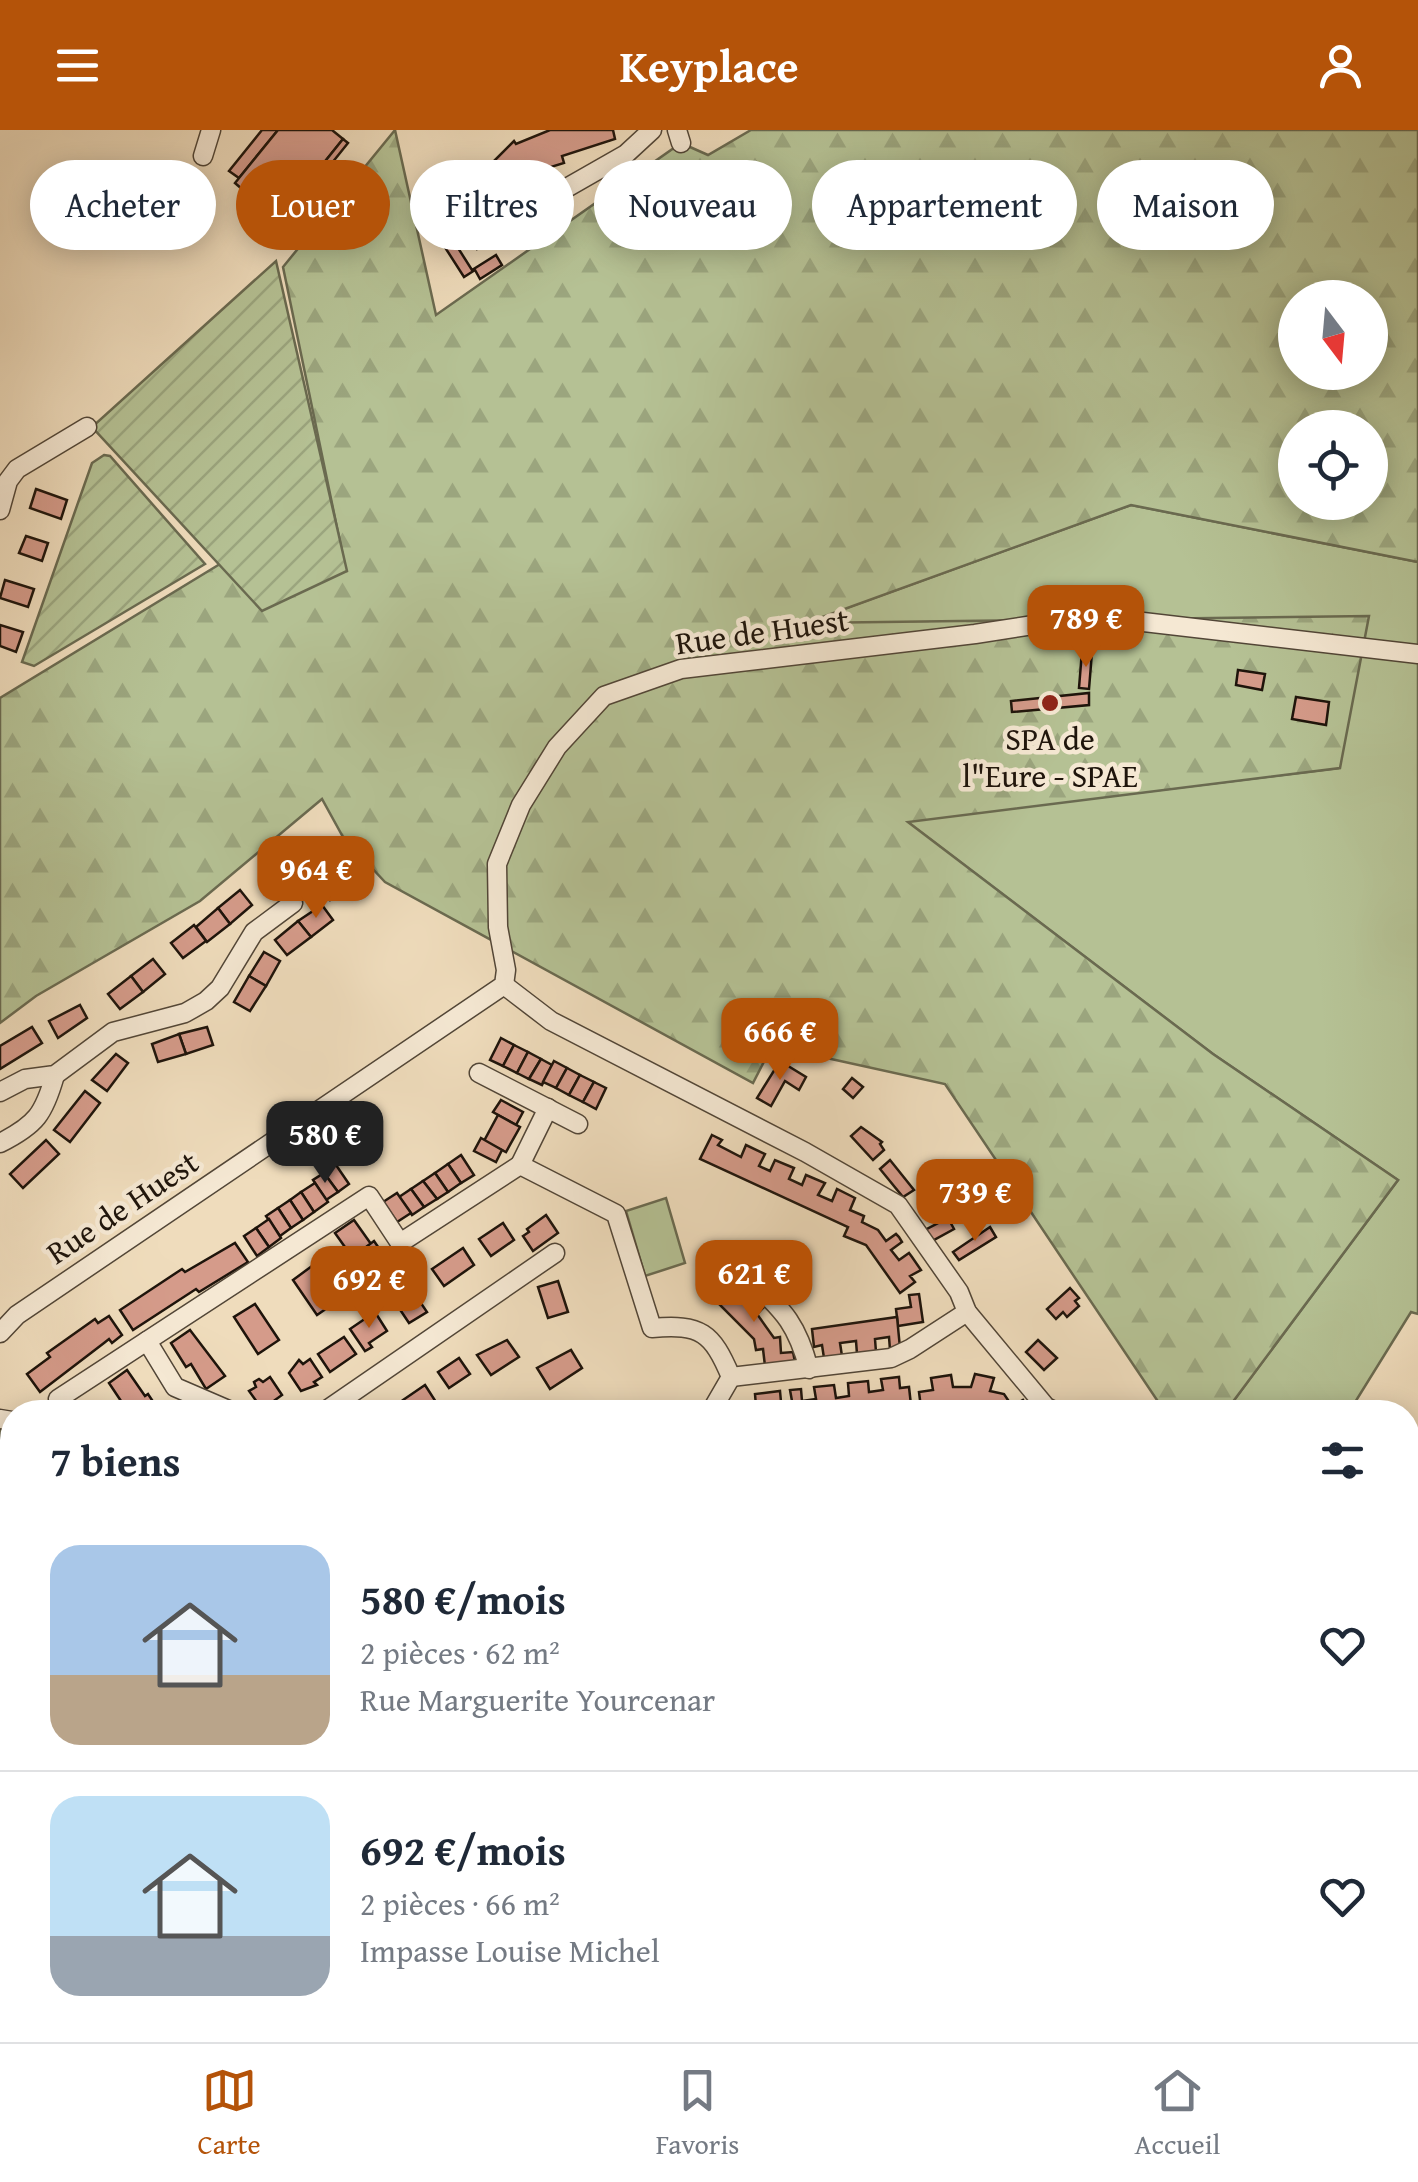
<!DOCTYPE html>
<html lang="fr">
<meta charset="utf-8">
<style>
:root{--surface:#fff;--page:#f2f2f3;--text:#1f2937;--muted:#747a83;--line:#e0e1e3;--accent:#b45309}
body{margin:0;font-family:"Gentium Book Plus",serif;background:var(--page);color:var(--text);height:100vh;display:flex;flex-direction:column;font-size:38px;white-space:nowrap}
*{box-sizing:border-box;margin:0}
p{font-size:32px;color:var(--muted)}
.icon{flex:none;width:55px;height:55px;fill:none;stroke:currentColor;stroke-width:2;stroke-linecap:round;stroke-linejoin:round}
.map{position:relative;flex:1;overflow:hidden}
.details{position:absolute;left:0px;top:1270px;width:1420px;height:642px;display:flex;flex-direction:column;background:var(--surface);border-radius:40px 40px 0 0;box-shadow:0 5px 25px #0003}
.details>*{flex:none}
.hud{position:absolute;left:30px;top:30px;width:1360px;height:90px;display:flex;gap:20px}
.needle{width:65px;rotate:164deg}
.fabs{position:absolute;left:1278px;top:150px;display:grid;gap:20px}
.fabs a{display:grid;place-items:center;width:110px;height:110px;border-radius:50%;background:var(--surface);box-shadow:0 5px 25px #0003;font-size:50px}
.price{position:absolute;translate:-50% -85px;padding:0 22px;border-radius:20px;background:var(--accent);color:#fff;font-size:32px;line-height:65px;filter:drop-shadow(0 2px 5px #0008)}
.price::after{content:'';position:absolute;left:50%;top:60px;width:30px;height:22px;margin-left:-15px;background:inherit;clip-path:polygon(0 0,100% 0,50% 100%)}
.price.selected{background:#222;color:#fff}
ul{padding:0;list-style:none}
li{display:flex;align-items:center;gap:30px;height:250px;padding:0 50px}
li+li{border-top:2px solid var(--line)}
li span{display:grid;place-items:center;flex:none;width:280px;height:200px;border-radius:30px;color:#555}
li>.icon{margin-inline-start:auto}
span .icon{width:120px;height:120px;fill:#fffc;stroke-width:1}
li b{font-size:42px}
h2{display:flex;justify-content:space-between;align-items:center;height:120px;padding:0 50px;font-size:42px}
.chip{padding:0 35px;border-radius:45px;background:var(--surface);box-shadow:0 5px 25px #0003;font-size:35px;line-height:90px}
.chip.selected{background:var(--accent);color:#fff}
header{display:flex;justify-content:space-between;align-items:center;height:130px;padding:0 50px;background:var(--accent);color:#fff;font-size:45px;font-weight:700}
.menu{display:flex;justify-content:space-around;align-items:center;height:140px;border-top:2px solid var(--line);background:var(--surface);font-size:28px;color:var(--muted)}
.menu a{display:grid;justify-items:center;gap:5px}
.menu .selected{color:var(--accent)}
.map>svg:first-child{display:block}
.green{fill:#b5c194;stroke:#6a6a50;stroke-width:2.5}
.forest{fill:url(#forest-firs);stroke:#6a6a50;stroke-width:2.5;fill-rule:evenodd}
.garden{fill:url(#garden-furrows);stroke:#6a6a50;stroke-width:2.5}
.building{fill:#d59b8a;stroke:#1e140b;stroke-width:2.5}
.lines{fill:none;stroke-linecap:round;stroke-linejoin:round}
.minor-casing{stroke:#524637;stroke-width:21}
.minor{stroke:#f5e8d3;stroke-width:18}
.poi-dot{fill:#8f2418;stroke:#f5e8d3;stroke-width:4}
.labels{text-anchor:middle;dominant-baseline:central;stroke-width:9;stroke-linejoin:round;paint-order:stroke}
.street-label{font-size:32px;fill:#1e140b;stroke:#f5e8d3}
.poi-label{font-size:32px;fill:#1e140b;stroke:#f5e8d3}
</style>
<header><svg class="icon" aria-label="menu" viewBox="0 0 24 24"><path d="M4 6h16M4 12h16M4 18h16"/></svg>Keyplace<svg class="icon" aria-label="person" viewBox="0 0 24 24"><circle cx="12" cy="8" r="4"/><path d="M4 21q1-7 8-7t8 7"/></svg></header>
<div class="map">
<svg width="1418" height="1912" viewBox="0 0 1418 1912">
<defs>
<pattern id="forest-firs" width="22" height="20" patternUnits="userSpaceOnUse" patternTransform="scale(2.5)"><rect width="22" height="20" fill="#b5c194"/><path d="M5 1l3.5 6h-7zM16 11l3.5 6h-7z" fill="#9ba57e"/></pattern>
<pattern id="garden-furrows" width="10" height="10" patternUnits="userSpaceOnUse" patternTransform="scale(2.5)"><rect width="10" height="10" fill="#b5c194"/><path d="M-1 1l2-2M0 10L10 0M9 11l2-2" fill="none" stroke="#9ba57e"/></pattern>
</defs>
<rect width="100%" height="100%" fill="#efdcbc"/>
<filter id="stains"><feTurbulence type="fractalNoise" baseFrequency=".002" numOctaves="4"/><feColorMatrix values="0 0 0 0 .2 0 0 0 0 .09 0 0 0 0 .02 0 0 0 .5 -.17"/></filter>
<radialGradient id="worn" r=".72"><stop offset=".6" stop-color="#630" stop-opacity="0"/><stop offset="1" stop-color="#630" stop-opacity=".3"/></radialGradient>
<g class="green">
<path d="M1131,375l287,57v752l-7,-2 -62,100 -123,-1 172,-231 -185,-126 -307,-233 433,-53 -537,-144z"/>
<path d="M666,1068l19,65 -40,13 -19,-65z"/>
</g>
<g class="forest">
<path d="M395,0l41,185 245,-172 27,12 43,-25h667v432l-287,-57 -325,118 563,-7 -29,152 -432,54 305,232 185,126 -172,231 -61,1 -220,-328 -173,-38 -19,37 -368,-201 -42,-45 -21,-38 -122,102 -164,95 -36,27v-325l220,-134 126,7 -63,-304zM1295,168h75v74h-75zM1295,298h75v74h-75z"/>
<path d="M0,1299l12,2v599h489l-20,12h-481z"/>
<path d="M517,1900h82l-1,9 -5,3h-58z"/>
<path d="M631,1900h238l-10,12h-231z"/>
</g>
<g class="garden">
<path d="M276,131l71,310 -85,40 -170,-184z"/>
<path d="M104,325l6,1 95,108 -171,102 -12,-4 70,-199z"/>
</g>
<g class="building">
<path d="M262,0h16l-39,48 -10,-7z"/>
<path d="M278,0h54l11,9 -65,81 -43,-37z"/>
<path d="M550,0h63l2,9 -53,17 2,7 -36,11 -13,38 -35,-11 8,-28 4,1 3,-10 -3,-1 22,-22 2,3z"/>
<path d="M343,9l5,4 -65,81 -5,-4z"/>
<path d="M463,74l25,38 -11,7 -24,-38z"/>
<path d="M441,91l31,49 24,-15 6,10 -22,14 -5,-9 -11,7 -32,-50z"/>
<path d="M36,359l31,11 -6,19 -31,-11z"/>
<path d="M26,406l22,7 -6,18 -23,-8z"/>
<path d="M5,450l29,9 -6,18 -28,-9z"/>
<path d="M0,495l23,7 -7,20 -16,-6z"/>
<path d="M1082,521l10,1 -3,37 -10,-1z"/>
<path d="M1238,540l27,4 -3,16 -26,-5z"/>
<path d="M1089,563v12l-77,7 -1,-11z"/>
<path d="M1296,567l33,5 -3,23 -34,-6z"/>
<path d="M297,719l12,14 -23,19 -13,-16z"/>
<path d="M326,736l19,22 -15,12 -19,-22z"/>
<path d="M240,760l12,15 -22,19 -12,-16z"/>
<path d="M322,775l11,15 -22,17 -13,-16z"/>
<path d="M218,778l12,16 -23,18 -11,-15z"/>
<path d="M298,791l13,16 -24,18 -12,-15z"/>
<path d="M194,795l12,16 -23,17 -12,-15z"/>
<path d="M264,822l16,9 -14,25 -17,-10z"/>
<path d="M153,829l12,15 -22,18 -12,-16z"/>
<path d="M131,846l12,16 -23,17 -12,-15z"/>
<path d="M249,846l17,10 -16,25 -16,-9z"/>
<path d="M80,875l7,13 -29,20 -9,-17z"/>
<path d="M32,897l10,16 -42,26v-23z"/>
<path d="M207,897l6,18 -27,9 -7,-20z"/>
<path d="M179,904l7,20 -28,8 -6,-18z"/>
<path d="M501,908l13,7 -11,21 -13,-6z"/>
<path d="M514,915l14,7 -11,21 -14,-7z"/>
<path d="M528,922l13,7 -12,20 -12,-6z"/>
<path d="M116,924l12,9 -21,28 -15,-11z"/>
<path d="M541,929l11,6 -10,20 -13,-6z"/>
<path d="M554,931l13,7 -11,20 -13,-6z"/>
<path d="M780,931l26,16 -7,13 -14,-9 -14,25 -14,-8z"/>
<path d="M567,938l13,7 -11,20 -13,-7z"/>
<path d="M580,945l14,7 -11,20 -14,-7z"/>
<path d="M852,948l11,9 -10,11 -10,-9z"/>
<path d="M594,952l12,6 -10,21 -13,-7z"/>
<path d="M85,961l15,12 -30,39 -16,-12z"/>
<path d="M501,970l22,12 -7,13 -23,-13z"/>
<path d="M498,985l22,12 -14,25 -22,-11z"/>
<path d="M861,997l21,15 -2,2 4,6 -11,10 -22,-24z"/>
<path d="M712,1005l10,5 -4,5 23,12 5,-12 19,9 -6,12 11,5 5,-11 19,8 -5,11 13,6 4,-10 19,8 -7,12 14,6 5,-12 18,9 -5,12 14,6 -2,6 16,8 8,11 10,-7 3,3 3,5 -11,8 8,10 10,-7 3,4 9,13 -11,6 5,6 -15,11 -34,-48 -22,-9 4,-9 -148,-68z"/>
<path d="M481,1008l21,12 -6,12 -22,-11z"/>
<path d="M46,1010l13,14 -36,34 -13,-14z"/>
<path d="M461,1025l13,20 -13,8 -13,-19z"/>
<path d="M890,1030l24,30 -11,7 -23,-28z"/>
<path d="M448,1034l13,19 -13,9 -13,-19z"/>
<path d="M336,1035l13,19 -11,8 -14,-19z"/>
<path d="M324,1043l14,19 -12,8 -13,-20z"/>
<path d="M435,1043l13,19 -11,7 -14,-18z"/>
<path d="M974,1047l6,10 -42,22 -6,-10z"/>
<path d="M993,1050l22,31 -10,7 -8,-11 4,-2 -13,-21z"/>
<path d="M423,1051l14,18 -13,8 -13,-18z"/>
<path d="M315,1053l13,19 -14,10 -13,-20z"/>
<path d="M411,1059l13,18 -12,8 -13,-18z"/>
<path d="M301,1062l13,20 -11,8 -13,-20z"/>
<path d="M397,1063l14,20 -14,9 -14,-20z"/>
<path d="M290,1070l13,20 -12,8 -13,-20z"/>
<path d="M278,1078l13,20 -11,8 -14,-20z"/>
<path d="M546,1085l12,18 -25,18 -10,-15 6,-4 -2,-3z"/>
<path d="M948,1088l6,11 -22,12 -7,-11z"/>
<path d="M269,1089l12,19 -12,9 -13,-19z"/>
<path d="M354,1090l17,24 -19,13 -17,-24z"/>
<path d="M503,1093l11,17 -23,16 -12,-17z"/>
<path d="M990,1097l6,10 -37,23 -6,-8z"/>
<path d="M256,1098l13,19 -12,9 -13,-20z"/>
<path d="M374,1111l17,25 -21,14 -16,-24z"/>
<path d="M235,1113l13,19 -49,30 -3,-3 -63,41 -13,-20 62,-41 3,3z"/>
<path d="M463,1118l11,17 -30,21 -12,-17z"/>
<path d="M312,1136l24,36 -19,13 -24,-35z"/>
<path d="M735,1148l8,7 -7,8 15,13 7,-8 8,7 -9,9 17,24 6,-1 1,16 12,-1 2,10 -30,4 -2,-17 -7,1 -2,-11 -38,-38z"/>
<path d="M558,1151l10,31 -20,6 -10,-31z"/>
<path d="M1070,1158l9,10 -4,3 4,5 -12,11 -4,-5 -7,7 -9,-10z"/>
<path d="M412,1160l15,22 -18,11 -14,-21z"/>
<path d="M919,1164l4,28 -25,4 -2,-17 15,-2 -2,-12z"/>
<path d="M255,1174l24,36 -21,14 -24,-37z"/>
<path d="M375,1182l12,19 -18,12 3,4 -7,4 -15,-22z"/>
<path d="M109,1186l13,19 -10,8 -3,-4 -5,4 -64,49 -13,-18 23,-17 -3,-4 48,-34 3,4z"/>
<path d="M897,1187l3,31 -10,2 -1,-13 -14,2 1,13 -19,2 -1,-13 -16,2 2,13 -18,2 -2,-13 -8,2 -2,-18z"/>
<path d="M190,1200l35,46 -19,13 -15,-25 -5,3 -15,-24z"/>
<path d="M344,1207l12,17 -26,18 -12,-18z"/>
<path d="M507,1210l12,17 -28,18 -14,-20z"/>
<path d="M1038,1210l19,18 -13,12 -18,-18z"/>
<path d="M571,1220l11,18 -32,21 -13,-21z"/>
<path d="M459,1228l11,16 -21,14 -11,-16z"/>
<path d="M310,1229l12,18 -8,5 3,3 -16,6 -12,-18 10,-13 4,4z"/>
<path d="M127,1240l18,26 3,-2 12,18 -33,-2 -18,-27z"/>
<path d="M975,1244l19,4 -4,13 14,3 8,12 11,-6 8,12h-35l-3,-3 -30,-7 -42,6 -2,-16 14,-2 -2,-12 20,-3 2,12h18z"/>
<path d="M270,1247l12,18 -7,5 2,3 -15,6 -13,-18 7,-4 -2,-5 5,-3 4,3z"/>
<path d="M899,1247l1,11 9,-1 2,18 -58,7h-59l-4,-22 11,-1 1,12 14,-2 -2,-12 20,-2 2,13 13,-2 -1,-13 20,-2 1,11 14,-2 -2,-11z"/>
<path d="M425,1255l11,17 -18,10h-6l-9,-12z"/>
<path d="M780,1261l1,11 -7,1 -1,9h-22l5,-6 -1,-12z"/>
</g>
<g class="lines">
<g class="minor-casing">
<g id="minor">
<path d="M677,0l4,13"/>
<path d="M203,26l8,-26"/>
<path d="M493,100l133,-76 26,-24"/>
<path d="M0,380l8,-29 9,-12 70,-42"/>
<path d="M504,855l47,36 254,131 93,53 61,87 8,20 79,95 10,5"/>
<path d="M479,943l99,51"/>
<path d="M0,962l25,-13 30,-4 58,-43 72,-19 21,-12 14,-13 34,-56 39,-29"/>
<path d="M0,1013c36,-18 44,-29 55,-68"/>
<path d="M520,1035l96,49 36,114c49,-4 60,4 79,49"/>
<path d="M520,1035l28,-57"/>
<path d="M767,1137l-14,15c32,30 44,43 56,87"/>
<path d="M0,1203l17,-18 487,-330 2,-15 -8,-43 -1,-63 24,-59 36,-58 47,-51 77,-27 294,-35 117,-18 326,38"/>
<path d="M147,1211l28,46 58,25"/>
<path d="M731,1247l160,-19 19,-9 57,-37"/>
<path d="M58,1269l311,-203 31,47 120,-78"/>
<path d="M324,1282l231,-159"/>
<path d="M706,1282l7,-4 18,-31"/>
<path d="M0,1289l12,2"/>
<path d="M769,1900l14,12"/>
<path d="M616,1912l2,-12"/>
</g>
</g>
<use href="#minor" class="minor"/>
</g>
<circle class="poi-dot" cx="1050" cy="573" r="10"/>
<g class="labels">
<g class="street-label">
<text transform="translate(762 501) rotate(-8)">Rue de Huest</text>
<text transform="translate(122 1077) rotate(-34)">Rue de Huest</text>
</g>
<g class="poi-label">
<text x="1050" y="608">SPA de<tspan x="1050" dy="37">l"Eure - SPAE</tspan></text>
</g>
</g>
<rect width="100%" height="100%" filter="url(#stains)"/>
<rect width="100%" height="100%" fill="url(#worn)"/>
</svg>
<div class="fabs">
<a><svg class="needle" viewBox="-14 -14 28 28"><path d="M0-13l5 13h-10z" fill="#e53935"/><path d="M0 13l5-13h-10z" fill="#747a83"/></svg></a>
<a><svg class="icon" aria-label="locate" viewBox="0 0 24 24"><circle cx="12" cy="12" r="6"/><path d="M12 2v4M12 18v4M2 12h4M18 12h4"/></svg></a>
</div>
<b class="price" style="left:1086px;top:540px">789 €</b>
<b class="price" style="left:316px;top:791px">964 €</b>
<b class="price" style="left:780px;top:953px">666 €</b>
<b class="price selected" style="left:325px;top:1056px">580 €</b>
<b class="price" style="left:975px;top:1114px">739 €</b>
<b class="price" style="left:754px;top:1195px">621 €</b>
<b class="price" style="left:369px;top:1201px">692 €</b>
<div class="hud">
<a class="chip">Acheter</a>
<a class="chip selected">Louer</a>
<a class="chip">Filtres</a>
<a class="chip">Nouveau</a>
<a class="chip">Appartement</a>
<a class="chip">Maison</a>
</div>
<section class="details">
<h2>7 biens<svg class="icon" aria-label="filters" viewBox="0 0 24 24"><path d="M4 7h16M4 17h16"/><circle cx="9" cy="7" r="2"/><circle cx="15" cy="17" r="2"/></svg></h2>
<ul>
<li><span style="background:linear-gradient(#a9c7e8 65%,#b9a48a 0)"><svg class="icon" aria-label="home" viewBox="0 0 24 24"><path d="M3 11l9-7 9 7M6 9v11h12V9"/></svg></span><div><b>580 €/mois</b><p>2 pièces · 62 m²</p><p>Rue Marguerite Yourcenar</p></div><svg class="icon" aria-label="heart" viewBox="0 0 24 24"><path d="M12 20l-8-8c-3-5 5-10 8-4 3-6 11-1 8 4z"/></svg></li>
<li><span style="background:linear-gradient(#bfe0f5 70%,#9aa5b1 0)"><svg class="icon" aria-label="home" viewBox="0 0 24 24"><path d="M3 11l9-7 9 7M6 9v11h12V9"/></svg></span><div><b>692 €/mois</b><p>2 pièces · 66 m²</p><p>Impasse Louise Michel</p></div><svg class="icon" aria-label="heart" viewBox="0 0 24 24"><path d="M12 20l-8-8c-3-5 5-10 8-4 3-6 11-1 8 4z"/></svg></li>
</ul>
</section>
</div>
<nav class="menu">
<a class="selected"><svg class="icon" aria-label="map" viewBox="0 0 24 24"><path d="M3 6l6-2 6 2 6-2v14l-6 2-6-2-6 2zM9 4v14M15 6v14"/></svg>Carte</a>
<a><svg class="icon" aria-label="saved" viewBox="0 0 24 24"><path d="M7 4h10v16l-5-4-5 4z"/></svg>Favoris</a>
<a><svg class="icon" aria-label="home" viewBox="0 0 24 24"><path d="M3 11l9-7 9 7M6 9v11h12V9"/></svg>Accueil</a>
</nav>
